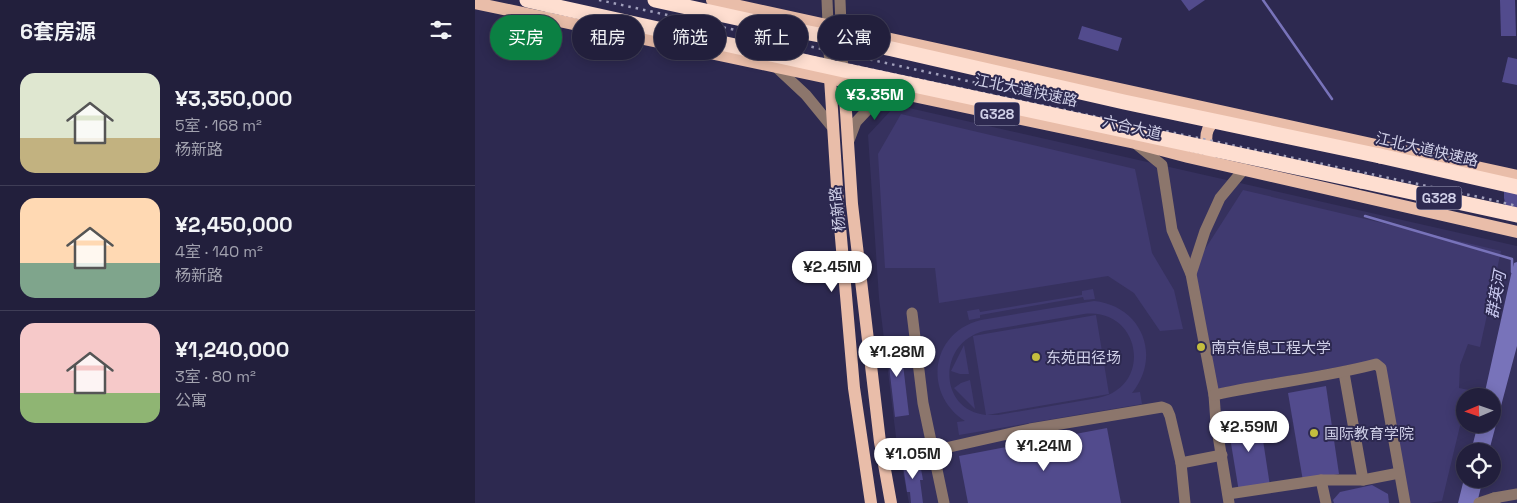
<!DOCTYPE html>
<html lang="zh">
<meta charset="utf-8">
<style>
:root{--surface:#221f3c;--page:#2a2743;--text:#f1f3f6;--muted:#a2a2af;--line:#3f3d56;--accent:#0b8043}
body{margin:0;font-family:"Space Grotesk","Noto Sans SC",sans-serif;background:var(--page);color:var(--text);height:100vh;display:flex;flex-direction:column;font-size:19px;white-space:nowrap}
*{box-sizing:border-box;margin:0}
p{font-size:16px;color:var(--muted)}
.icon{flex:none;width:28px;height:28px;fill:none;stroke:currentColor;stroke-width:2;stroke-linecap:round;stroke-linejoin:round}
.map{position:relative;flex:1;overflow:hidden}
.drawer{display:flex;flex-direction:column;background:var(--surface);width:475px}
.drawer>*{flex:none}
.guide{position:absolute;left:15px;top:15px;width:475px;height:45px;display:flex;gap:10px}
.needle{width:32px;rotate:268deg}
.buttons{position:absolute;left:981px;top:388px;display:grid;gap:10px}
.buttons a{display:grid;place-items:center;width:45px;height:45px;border-radius:50%;background:var(--surface);box-shadow:0 2px 12px #0003,0 0 0 1px var(--line);font-size:25px}
.price{position:absolute;translate:-50% -42px;padding:0 11px;border-radius:18px;background:#fff;color:#222;font-size:16px;line-height:32px;filter:drop-shadow(0 1px 2px #0008)}
.price::after{content:'';position:absolute;left:50%;top:30px;width:15px;height:11px;margin-left:-8px;background:inherit;clip-path:polygon(0 0,100% 0,50% 100%)}
.price.active{background:var(--accent);color:#fff}
ul{padding:0;list-style:none}
li{display:flex;align-items:center;gap:15px;height:125px;padding:0 20px}
li+li{border-top:1px solid var(--line)}
li span{display:grid;place-items:center;flex:none;width:140px;height:100px;border-radius:15px;color:#555}
li>.icon{margin-inline-start:auto}
span .icon{width:60px;height:60px;fill:#fffc;stroke-width:1}
li b{font-size:21px}
h2{display:flex;justify-content:space-between;align-items:center;height:60px;padding:0 20px;font-size:21px}
.chip{padding:0 18px;border-radius:22px;background:var(--surface);box-shadow:0 2px 12px #0003,0 0 0 1px var(--line);font-size:18px;line-height:45px}
.chip.active{background:var(--accent);color:#fff}
main{display:flex;flex:1;min-height:0}
.map>svg:first-child{display:block}
.built{fill:#36315e;fill-rule:evenodd}
.green{fill:#403a70;fill-rule:evenodd}
.water{fill:#7873ba}
.lines{fill:none;stroke-linecap:round;stroke-linejoin:round}
.stream{stroke:#7873ba;stroke-width:2.5}
.building{fill:#524b8d}
.minor{stroke:#8c766c;stroke-width:11}
.major{stroke:#e9bda9;stroke-width:12}
.highway{stroke:#feded0;stroke-width:15}
.rail{stroke:#a1a0bc;stroke-width:2.5;stroke-dasharray:2.5 5;stroke-linecap:butt}
.highway-bridge{stroke:#feded0;stroke-width:15}
.poi-dot{fill:#c4bd3e;stroke:#2d2950;stroke-width:2}
.labels{text-anchor:middle;dominant-baseline:central;stroke-width:4;stroke-linejoin:round;paint-order:stroke}
.shield{fill:#2d2950;stroke:#9f9eba;stroke-width:1}
.shield-label{font-size:14px;font-weight:bold;fill:#d0d0e8}
.street-label{font-size:15px;fill:#d0d0e8;stroke:#2d2950}
.poi-label{font-size:15px;fill:#d0d0e8;stroke:#2d2950;text-anchor:start}
.water-label{font-size:16px;font-style:italic;fill:#cacaf1;stroke:#2d2950}
</style>
<main>
<section class="drawer">
<h2>6套房源<svg class="icon" aria-label="filters" viewBox="0 0 24 24"><path d="M4 7h16M4 17h16"/><circle cx="9" cy="7" r="2"/><circle cx="15" cy="17" r="2"/></svg></h2>
<ul>
<li><span style="background:linear-gradient(#dfe7d0 65%,#c2b280 0)"><svg class="icon" aria-label="home" viewBox="0 0 24 24"><path d="M3 11l9-7 9 7M6 9v11h12V9"/></svg></span><div><b>¥3,350,000</b><p>5室 · 168 m²</p><p>杨新路</p></div></li>
<li><span style="background:linear-gradient(#ffd9b3 65%,#7fa58c 0)"><svg class="icon" aria-label="home" viewBox="0 0 24 24"><path d="M3 11l9-7 9 7M6 9v11h12V9"/></svg></span><div><b>¥2,450,000</b><p>4室 · 140 m²</p><p>杨新路</p></div></li>
<li><span style="background:linear-gradient(#f6c9c9 70%,#8fb573 0)"><svg class="icon" aria-label="home" viewBox="0 0 24 24"><path d="M3 11l9-7 9 7M6 9v11h12V9"/></svg></span><div><b>¥1,240,000</b><p>3室 · 80 m²</p><p>公寓</p></div></li>
</ul>
</section>
<div class="map">
<svg width="1042" height="503" viewBox="0 0 1042 503">
<rect width="100%" height="100%" fill="#2d2950"/>
<path class="built" d="M421,105l621,141v257h-608l-13,-66 -17,-139 -11,-163zM990,396h28v28h-28zM990,451h28v28h-28z"/>
<g class="green">
<path d="M426,114l234,55 17,84 22,37 9,39 -23,2 -26,-38 -26,-17 -169,27 -4,-35h-50l-7,-114z"/>
<path d="M768,190l258,61 -21,96 -12,-3 -8,21 -1,23 10,2 -2,6h-2v9l-23,96 -14,2h-21l-30,-143 -166,30 -16,-91 3,-39z"/>
<path d="M618,289l2,10 -11,1 -1,-3 -103,18v3l-11,2 -2,-9 12,-2 1,3 102,-17v-4z"/>
<path d="M619,301c48,5 68,55 38,92l8,-1 2,12 -183,31 -2,-13 8,-1c-43,-28 -34,-89 16,-101zM609,314c57,-7 70,73 14,84l-100,17h-11l122,-21 -13,-79 -123,21 13,79c-48,-5 -49,-72 -2,-84z"/>
<path d="M489,345l5,29h-9l-9,-3z"/>
<path d="M495,380l5,29 -21,-21 7,-5z"/>
</g>
<g class="water">
<path d="M1042,262v84l-28,105h-18l7,-27h15v-28h-9l27,-121 3,-12z"/>
<path d="M990,475v4h18l-6,24h-19z"/>
</g>
<g class="lines">
<g class="stream">
<path d="M788,0l69,99"/>
<path d="M890,216l147,43v13"/>
</g>
</g>
<g class="building">
<path d="M706,0h24l-16,11z"/>
<path d="M1025,0h15l1,36h-15z"/>
<path d="M607,26l40,12 -4,13 -40,-12z"/>
<path d="M1033,57l9,2v26l-15,-3z"/>
<path d="M1042,184v26l-11,-2 -2,-10v-7z"/>
<path d="M425,339l9,76 -14,2 -9,-77z"/>
<path d="M851,386l13,88 -36,7 -15,-88z"/>
<path d="M784,414l11,72 -31,6 -12,-73z"/>
<path d="M632,428l14,75h-153l-9,-47z"/>
<path d="M440,458l3,11h3l2,11h-3l3,23h-12l-1,-11h-3l-5,-33z"/>
<path d="M897,485l16,9 1,9h-55l-1,-3 7,-8z"/>
</g>
<g class="lines">
<g class="minor">
<path d="M352,0l3,73"/>
<path d="M365,0l3,77"/>
<path d="M300,66l31,29 27,33"/>
<path d="M373,143l8,-21 16,-17 25,-13"/>
<path d="M660,143l27,22 10,65 19,44 8,42 15,79 2,28 13,80"/>
<path d="M716,274l14,-43 15,-33 24,-29"/>
<path d="M437,313l11,90 21,100"/>
<path d="M869,373l19,107"/>
<path d="M739,395c54,-12 109,-17 162,-31l5,4 24,135"/>
<path d="M457,451l98,-22 132,-22 5,2 3,7 11,47 41,-8"/>
<path d="M706,463l4,40"/>
<path d="M846,480l5,23"/>
<path d="M753,494l93,-14h42l36,-7"/>
<path d="M1019,498l23,-4"/>
<path d="M1004,503l15,-5 1,5"/>
</g>
<g class="major">
<path d="M237,0c268,58 536,119 805,176"/>
<path d="M0,3l660,140 53,14 329,75"/>
<path d="M355,78l8,125 16,185 17,115"/>
<path d="M369,81l8,123 28,238 11,61"/>
<path d="M735,155c-6,-16 -6,-27 9,-39"/>
</g>
<g class="highway">
<path d="M52,0l22,5"/>
<path d="M905,156l137,31"/>
<path d="M886,181l156,34"/>
</g>
<g class="rail">
<path d="M75,0c311,69 623,132 934,198l33,8"/>
<path d="M124,0l478,105"/>
</g>
<g class="highway-bridge">
<path d="M180,0l128,28 109,21 232,53 256,54"/>
<path d="M74,5l290,64 522,112"/>
</g>
</g>
<g class="poi-dot">
<circle cx="726" cy="347" r="5"/>
<circle cx="561" cy="357" r="5"/>
<circle cx="839" cy="433" r="5"/>
</g>
<g class="labels">
<g class="shield">
<rect x="499.5" y="102.5" width="45" height="23" rx="4"/>
<rect x="941.5" y="186.5" width="45" height="23" rx="4"/>
</g>
<g class="shield-label">
<text x="522" y="114">G328</text>
<text x="964" y="198">G328</text>
</g>
<g class="street-label">
<text transform="translate(551 90) rotate(12)">江北大道快速路</text>
<text transform="translate(657 127) rotate(13)">六合大道</text>
<text transform="translate(952 149) rotate(13)">江北大道快速路</text>
<text transform="translate(362 209) rotate(-96)">杨新路</text>
</g>
<g class="poi-label">
<text x="736" y="347">南京信息工程大学</text>
<text x="571" y="357">东苑田径场</text>
<text x="849" y="433">国际教育学院</text>
</g>
<g class="water-label">
<text transform="translate(1021 295) rotate(-80)">群英河</text>
</g>
</g>
</svg>
<div class="buttons">
<a><svg class="needle" viewBox="-14 -14 28 28"><path d="M0-13l5 13h-10z" fill="#e53935"/><path d="M0 13l5-13h-10z" fill="#a2a2af"/></svg></a>
<a><svg class="icon" aria-label="locate" viewBox="0 0 24 24"><circle cx="12" cy="12" r="6"/><path d="M12 2v4M12 18v4M2 12h4M18 12h4"/></svg></a>
</div>
<b class="price active" style="left:400px;top:121px">¥3.35M</b>
<b class="price" style="left:357px;top:293px">¥2.45M</b>
<b class="price" style="left:422px;top:378px">¥1.28M</b>
<b class="price" style="left:774px;top:453px">¥2.59M</b>
<b class="price" style="left:569px;top:472px">¥1.24M</b>
<b class="price" style="left:438px;top:480px">¥1.05M</b>
<div class="guide">
<a class="chip active">买房</a>
<a class="chip">租房</a>
<a class="chip">筛选</a>
<a class="chip">新上</a>
<a class="chip">公寓</a>
</div>
</div>
</main>
